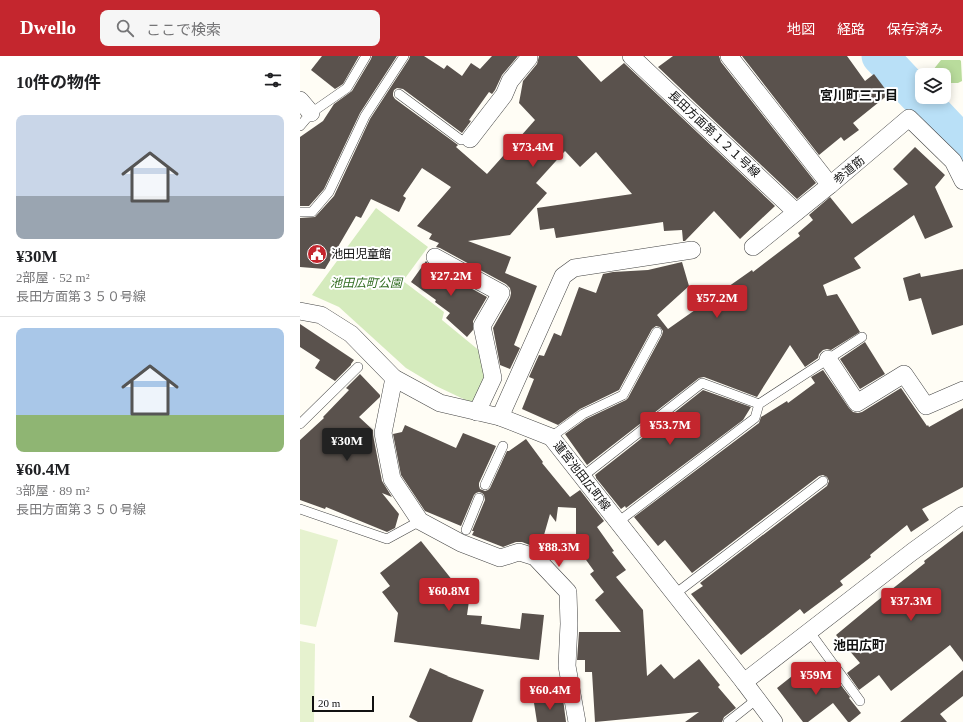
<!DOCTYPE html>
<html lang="ja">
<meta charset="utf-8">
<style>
:root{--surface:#fff;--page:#f6f6f6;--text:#202124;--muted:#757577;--line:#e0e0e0;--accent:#c4262e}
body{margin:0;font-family:"Times New Roman","Noto Sans JP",serif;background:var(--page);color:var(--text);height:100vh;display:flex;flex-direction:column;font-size:15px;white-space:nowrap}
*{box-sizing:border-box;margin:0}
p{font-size:13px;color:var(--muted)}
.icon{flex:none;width:22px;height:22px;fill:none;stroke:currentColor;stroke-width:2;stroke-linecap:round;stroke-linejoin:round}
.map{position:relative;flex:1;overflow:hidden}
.details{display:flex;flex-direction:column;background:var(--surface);width:300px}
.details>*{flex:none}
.buttons{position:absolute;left:615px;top:12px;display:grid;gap:8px}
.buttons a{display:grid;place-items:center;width:36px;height:36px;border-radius:8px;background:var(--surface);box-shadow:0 2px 10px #0003;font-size:20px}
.scale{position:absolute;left:12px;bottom:10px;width:62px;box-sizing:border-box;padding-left:4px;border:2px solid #111;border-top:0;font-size:11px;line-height:14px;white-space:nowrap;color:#111;-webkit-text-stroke:3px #fff;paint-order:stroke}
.price{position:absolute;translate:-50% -34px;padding:0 9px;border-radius:4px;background:var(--accent);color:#fff;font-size:13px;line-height:26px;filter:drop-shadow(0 1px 2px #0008)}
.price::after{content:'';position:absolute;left:50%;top:24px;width:12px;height:9px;margin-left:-6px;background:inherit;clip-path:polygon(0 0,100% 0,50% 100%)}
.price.active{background:#222;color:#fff}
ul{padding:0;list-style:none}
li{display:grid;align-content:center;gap:8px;height:212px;padding:0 16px}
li+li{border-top:1px solid var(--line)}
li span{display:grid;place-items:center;height:124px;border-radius:8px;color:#555}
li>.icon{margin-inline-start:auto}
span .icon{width:72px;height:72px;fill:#fffc;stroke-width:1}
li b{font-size:17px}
h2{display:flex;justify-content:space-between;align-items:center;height:48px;padding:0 16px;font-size:17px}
header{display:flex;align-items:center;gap:24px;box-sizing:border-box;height:56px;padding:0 20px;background:var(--accent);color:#fff}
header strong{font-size:19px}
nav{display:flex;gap:22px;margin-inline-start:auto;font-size:14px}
.search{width:280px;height:36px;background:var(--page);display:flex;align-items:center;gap:10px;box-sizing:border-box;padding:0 14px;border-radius:8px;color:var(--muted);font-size:15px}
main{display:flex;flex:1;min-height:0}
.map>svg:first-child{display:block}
.green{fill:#d5ebbd}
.forest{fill:#b9dc9c}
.pitch{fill:#e6f2cf}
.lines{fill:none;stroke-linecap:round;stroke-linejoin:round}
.river{stroke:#b9e0f7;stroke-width:37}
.building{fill:#5a524d}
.lane-casing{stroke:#444;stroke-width:10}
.street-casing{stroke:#444;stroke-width:18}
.lane{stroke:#fff;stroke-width:9}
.street{stroke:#fff;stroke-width:17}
.labels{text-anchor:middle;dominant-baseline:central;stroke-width:4;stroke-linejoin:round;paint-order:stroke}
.street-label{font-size:12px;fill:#111;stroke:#fff}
.poi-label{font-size:12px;fill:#111;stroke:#fff;text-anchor:start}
.park-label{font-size:12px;font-style:italic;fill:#2f6b1f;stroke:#fff}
.neighbourhood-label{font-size:13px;font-weight:bold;fill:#111;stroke:#fff}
</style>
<header>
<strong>Dwello</strong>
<div class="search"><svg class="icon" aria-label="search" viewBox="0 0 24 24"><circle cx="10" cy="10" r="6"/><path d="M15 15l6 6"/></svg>ここで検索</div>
<nav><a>地図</a><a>経路</a><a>保存済み</a></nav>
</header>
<main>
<section class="details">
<h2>10件の物件<svg class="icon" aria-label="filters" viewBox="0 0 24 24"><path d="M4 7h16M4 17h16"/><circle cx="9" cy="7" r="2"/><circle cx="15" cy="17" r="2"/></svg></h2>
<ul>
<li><span style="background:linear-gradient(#c9d6e8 65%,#9aa5b1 0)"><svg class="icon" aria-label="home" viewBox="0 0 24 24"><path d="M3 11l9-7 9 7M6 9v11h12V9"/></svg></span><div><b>¥30M</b><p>2部屋 · 52 m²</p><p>長田方面第３５０号線</p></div></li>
<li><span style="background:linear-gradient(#a9c7e8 70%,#8fb573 0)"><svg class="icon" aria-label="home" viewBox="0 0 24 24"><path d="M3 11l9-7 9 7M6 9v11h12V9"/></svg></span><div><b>¥60.4M</b><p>3部屋 · 89 m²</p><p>長田方面第３５０号線</p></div></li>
</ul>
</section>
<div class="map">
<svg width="663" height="666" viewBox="0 0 663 666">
<rect width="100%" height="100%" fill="#fffdf5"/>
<path class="green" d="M76,152l52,39 -25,34 41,31 -2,8 39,32 5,21 -14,30 -36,-17 -30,-18 -67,-61 -27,-12z"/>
<path class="forest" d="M641,4h19l1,1 1,20 -4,2h-14v-8h-15z"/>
<g class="pitch">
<path d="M0,473l38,11 -22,87 -16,-3z"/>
<path d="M0,585l15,3 -1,78h-14z"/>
</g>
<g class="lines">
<path class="river" d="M580,0l83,88"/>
</g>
<g class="building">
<path d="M22,0h37l-16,28 -8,5 -24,-19z"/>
<path d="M72,0h25l-37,57 -36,76 -15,17h-9v-69l23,-16 11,-17 18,-13 19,-32z"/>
<path d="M110,0h14l20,13 3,-4 15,11 9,-13 9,6 12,-13h26l-16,19 -7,15 -3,4 -3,-2 -20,28 2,1 -9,12 -59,-44 -6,-1 -3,2 -1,3v3l2,3 63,46 -2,2 31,27 48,-54 -16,-17 4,-22 14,-17 2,-8h38l24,26 23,-19 151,143 -35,33 -26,-28 -29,30h-2l-1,-11 -18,1 -1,-9 -107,16 -2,-10 -14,2 -3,-22 95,-14 -36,-42 -16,15 -15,-16 -29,32 11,10 -37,42 -42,6 43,16 -6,16 32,13 -23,59 6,3 -10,21 -10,-4 -7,-37 17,-30 1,-5 -1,-5 -4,-4 -66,-36 -4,-1 3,-4 -10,-4 3,-5 -15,-8 34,-39 -29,-19 -19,28 3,2 -7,14 -28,-13 -10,19 -5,-2 -31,53 -25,-2v-49l15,-1 19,-21 36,-77 39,-60z"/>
<path d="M373,0h46l2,6 95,121 -19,16 -139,-132z"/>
<path d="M442,0h105l18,25 9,-7 15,20 -36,29 6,7 -15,11 -3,-4 -22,18z"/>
<path d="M615,91l30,28 -10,12 18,40 -28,12 -11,-24 -60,43 7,10 -38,17 4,11 10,-2 23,38 -29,18 -4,-1 -4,1 -4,4 -1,4 -13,9 -15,-22 -33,52 -53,-20 -5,1 -112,87 -22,-31 21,-15 40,-19 2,-2 34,-63 1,-4 -3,-4 -4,-1 -4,3 -33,61 -39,19 -22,16 -36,-16 12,-30 -5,-2 10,-22 5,1 10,-23 7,3 18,-49 17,6 7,-19 10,-2 35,-2 34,-8 7,24 -32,29 11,14 84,-59 1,2 47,-36 -2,-3 15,-13 -4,-5 21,-18 22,27 56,-40 -15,-15z"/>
<path d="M126,205l4,5 57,31 -14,24v9l-6,7 -21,-19 4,-5 -15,-11 1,-2 -25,-18z"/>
<path d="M663,213v56l-31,10 -11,-37 -12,3 -6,-23 17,-5 1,4z"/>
<path d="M0,268l54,36 -3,4v1l-16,16 -20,-13 5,-8 -20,-13z"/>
<path d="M565,286l20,32 -25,15 -20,-30z"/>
<path d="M523,314l26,38 4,4 5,1 4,-1 39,-24 26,38 1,-1 1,2 34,-19v79l-41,22 7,11 -18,12 -4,-7 -37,30 1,2 -31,24 3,4 -39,29 -4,-5 -59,46 -50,-61 12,-8 -3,-3 127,-97 2,-5 -2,-4 -4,-2 -4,1 -127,97 -27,-33 -7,6 -24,-29 125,-94 2,-6 26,-16 1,2 27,-20 -4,-6z"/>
<path d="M60,318l20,21v2l-21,20 14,13v5l9,46 10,16 -10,-4 17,21 -4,14 -8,4 -61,-25 -1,2 -25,-9v-60l24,-22 -1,-1 26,-27 -3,-2z"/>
<path d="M403,334l48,17 -8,13 -117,88 -1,-2 -4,3 -25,-31v-1l-1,-2z"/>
<path d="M105,369l51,23 7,-15 33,13 -17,37v3l1,3 5,2 3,-1 2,-2 17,-37h2l17,-12 17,23 -1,1 28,34 10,-7 24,31 -7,6 17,24 -2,1 14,18 -10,7 27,33 4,66 14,-12 13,15 25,-20 21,26 -2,2 18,21 -12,9 -2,5h-37l14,-10 -104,10 -3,-50h-7v-12h-8l2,-28h42l-26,-32 9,-8 -14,-18 4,-3 -18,-25v-38l-18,-1 -2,15 -6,-8 -10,35 -18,-7h-6l-13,5 -31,-12 2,-4h-2l13,-31 -1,-5 -2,-2 -3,-1 -3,1 -2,2 -13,31 -36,-15 -24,-36 -8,-41 9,-2z"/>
<path d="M663,475v131l-13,-17 -59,46 -12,-16 -20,15 -12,-17 13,-10 -24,-28 41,-34 48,-38 -1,-2z"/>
<path d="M121,485l48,60 -2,14 15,1 -1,8 39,5 2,-16 22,2 -5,45 -145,-18 4,-29 -16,-21 8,-6 -10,-13z"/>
<path d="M506,609l9,11 5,-3 10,13 7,-6 13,17 -1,1 12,15 -11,9h-2l-15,-19 -25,19h-5l-26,-34z"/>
<path d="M130,612l18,8h-1l37,14 -12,32h-54l-9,-5z"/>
<path d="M663,614v26l-23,18 7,8h-47z"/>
<path d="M263,643l3,23h-29l-3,-19z"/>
</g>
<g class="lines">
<g class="lane-casing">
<g id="lane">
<path d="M99,38l62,46 9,-1"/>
<path d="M0,70l11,-13 36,-25 19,-32"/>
<path d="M0,156h12l17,-20 36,-76 39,-60"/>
<path d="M0,368l58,-57"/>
<path d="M251,381l32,-23 40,-19 34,-63"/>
<path d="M282,421l120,-94 57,21"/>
<path d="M185,429l18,-39"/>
<path d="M0,453l87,30 33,-18"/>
<path d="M318,466l137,-104 4,-14 103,-67"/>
<path d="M166,474l13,-32"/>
<path d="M375,538l148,-113"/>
<path d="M509,575l51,70"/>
<path d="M428,666l29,-23"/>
</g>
</g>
<g class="street-casing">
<g id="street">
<path d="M331,0l165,156"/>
<path d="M429,0l101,129 79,-67 44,43 10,20"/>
<path d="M0,44l11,13"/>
<path d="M170,83l34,-44 6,-14 19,-23v-2"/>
<path d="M453,191l77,-62"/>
<path d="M135,201l66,36 -19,33 11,52 -16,34"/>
<path d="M0,255l21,4 30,19 43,44 46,25 60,14 51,20 193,245 30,40"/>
<path d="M528,303l29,44 47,-29 22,32 37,-16"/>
<path d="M94,322l-11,55 9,46 28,42 41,22 39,15 19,-6 16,5 33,35 1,32 -2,42 10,56"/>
<path d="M200,361l63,-141 11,-8 118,-18"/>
<path d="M444,626l168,-130 51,-37"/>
</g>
</g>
<use href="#lane" class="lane"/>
<use href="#street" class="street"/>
</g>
<defs>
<g id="civic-disc" transform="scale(1)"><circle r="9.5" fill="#c4262e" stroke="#fff"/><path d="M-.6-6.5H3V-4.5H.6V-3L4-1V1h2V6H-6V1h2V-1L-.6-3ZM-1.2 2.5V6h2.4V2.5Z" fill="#fff"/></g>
</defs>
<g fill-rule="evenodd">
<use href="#civic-disc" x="17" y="198"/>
</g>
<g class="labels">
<g class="street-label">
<text transform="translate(414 78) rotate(43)">長田方面第１２１号線</text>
<text transform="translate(549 114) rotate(-40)">参道筋</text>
<text transform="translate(282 420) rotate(52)">蓮宮池田広町線</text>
</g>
<g class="poi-label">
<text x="31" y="198">池田児童館</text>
</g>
<g class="park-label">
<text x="66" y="227">池田広町公園</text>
</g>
<g class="neighbourhood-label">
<text x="559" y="39">宮川町三丁目</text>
<text x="559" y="589">池田広町</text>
</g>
</g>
</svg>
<div class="buttons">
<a><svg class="icon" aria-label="layers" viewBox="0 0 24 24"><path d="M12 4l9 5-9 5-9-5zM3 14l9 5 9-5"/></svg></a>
</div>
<div class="scale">20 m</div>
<b class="price" style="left:233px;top:112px">¥73.4M</b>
<b class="price" style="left:151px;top:241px">¥27.2M</b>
<b class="price" style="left:417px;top:263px">¥57.2M</b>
<b class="price" style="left:370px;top:390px">¥53.7M</b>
<b class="price active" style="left:47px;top:406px">¥30M</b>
<b class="price" style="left:259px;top:512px">¥88.3M</b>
<b class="price" style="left:149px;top:556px">¥60.8M</b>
<b class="price" style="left:611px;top:566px">¥37.3M</b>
<b class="price" style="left:516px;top:640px">¥59M</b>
<b class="price" style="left:250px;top:655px">¥60.4M</b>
</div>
</main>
